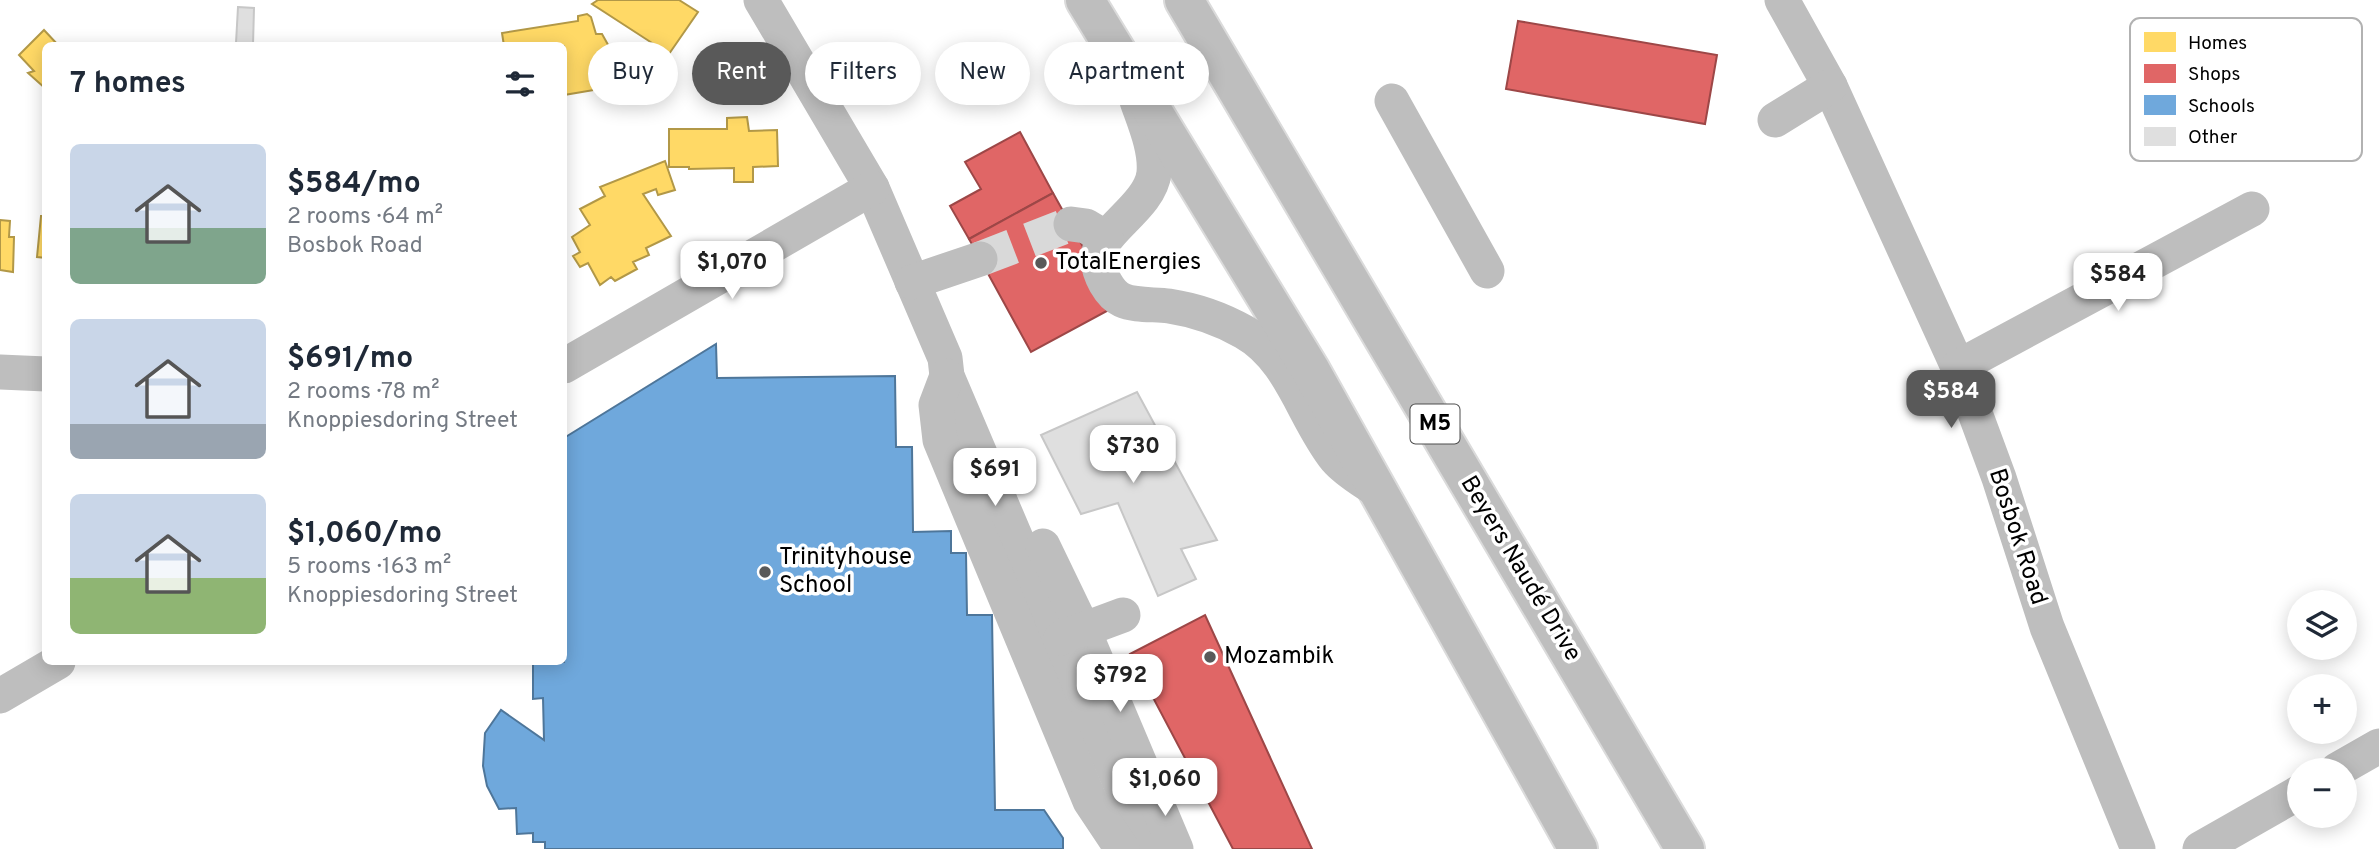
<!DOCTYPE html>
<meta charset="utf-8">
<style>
:root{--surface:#fff;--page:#f6f6f7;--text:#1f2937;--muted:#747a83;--accent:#595959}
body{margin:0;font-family:Overpass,sans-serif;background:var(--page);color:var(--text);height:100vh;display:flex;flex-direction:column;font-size:26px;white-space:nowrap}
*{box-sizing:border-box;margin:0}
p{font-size:23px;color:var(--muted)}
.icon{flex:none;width:38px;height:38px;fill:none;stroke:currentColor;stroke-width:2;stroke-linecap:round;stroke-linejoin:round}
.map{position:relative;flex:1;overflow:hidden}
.sheet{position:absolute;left:42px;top:42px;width:525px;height:623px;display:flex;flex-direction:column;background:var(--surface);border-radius:10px;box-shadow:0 4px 18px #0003}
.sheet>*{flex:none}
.banner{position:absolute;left:588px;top:42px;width:665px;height:63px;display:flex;gap:14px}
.controls{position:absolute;left:2287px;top:590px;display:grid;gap:14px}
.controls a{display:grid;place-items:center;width:70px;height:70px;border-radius:50%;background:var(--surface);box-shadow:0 4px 18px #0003;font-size:35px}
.price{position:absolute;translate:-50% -60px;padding:0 16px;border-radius:14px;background:#fff;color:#222;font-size:23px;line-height:46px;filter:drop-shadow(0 2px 4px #0008)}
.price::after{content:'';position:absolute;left:50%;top:42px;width:21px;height:16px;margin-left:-10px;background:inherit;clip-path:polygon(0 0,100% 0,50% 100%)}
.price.selected{background:var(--accent);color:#fff}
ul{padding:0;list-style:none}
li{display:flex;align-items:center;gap:21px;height:175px;padding:0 28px}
li span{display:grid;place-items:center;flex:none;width:196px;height:140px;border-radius:10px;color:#555}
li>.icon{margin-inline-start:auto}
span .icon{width:84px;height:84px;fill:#fffc;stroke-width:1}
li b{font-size:30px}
h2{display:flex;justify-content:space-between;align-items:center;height:84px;padding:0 28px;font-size:30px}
.tag{padding:0 24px;border-radius:32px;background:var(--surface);box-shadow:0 4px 18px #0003;font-size:24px;line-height:63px}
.tag.selected{background:var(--accent);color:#fff}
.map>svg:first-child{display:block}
.homes{fill:#ffd966;stroke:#b29847;stroke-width:2}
.shops{fill:#e06666;stroke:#9d4747;stroke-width:2}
.schools{fill:#6fa8dc;stroke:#4e769a;stroke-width:2}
.building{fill:#dfdfdf;stroke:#c7c7c7;stroke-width:2}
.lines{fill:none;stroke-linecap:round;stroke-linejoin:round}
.minor-tunnel{stroke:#d9d9d9;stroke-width:35;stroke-dasharray:35 18;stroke-linecap:butt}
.major-casing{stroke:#dbdbdb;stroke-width:42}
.minor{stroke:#bebebe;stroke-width:35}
.major{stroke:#bebebe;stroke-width:38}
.poi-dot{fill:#595959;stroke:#fff;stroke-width:2.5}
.labels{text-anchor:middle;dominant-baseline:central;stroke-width:7;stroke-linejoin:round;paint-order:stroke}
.shield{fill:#fff;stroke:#4c4c4c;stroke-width:2}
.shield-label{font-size:23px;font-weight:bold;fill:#000}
.poi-label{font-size:24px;fill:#000;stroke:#fff;text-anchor:start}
.street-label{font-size:24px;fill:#000;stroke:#fff}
.key{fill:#fff;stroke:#b2b2b2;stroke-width:2}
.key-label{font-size:19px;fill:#000}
</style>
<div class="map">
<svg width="2379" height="849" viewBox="0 0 2379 849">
<rect width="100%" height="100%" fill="#fff"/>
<g class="homes">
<path d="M598,0h81l19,12 -29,42 -77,-50z"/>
<path d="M587,14l4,3 5,17h6l18,32 3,16 -24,2 1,5 -36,6v-49h-60l-2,-13 76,-12v-5z"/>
<path d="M44,30l15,16h-13v43l-18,-16 6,-2 -15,-16z"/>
<path d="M747,117l2,14 28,-1 1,36 -25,1v15h-19v-14l-45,1v-2h-20v-38h58v-11z"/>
<path d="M665,161l10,29 -17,5 -2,-6 -13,5 28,42 -25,12 3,7 -16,7 4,7 -22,12 -4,-4 -11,8 -12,-22 -8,4 -7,-11 7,-4 -8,-15 18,-12 -10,-16 25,-13 -5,-9z"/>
<path d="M41,216h5v42l-9,-1z"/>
<path d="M0,220l10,1 -1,16h5l-1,35 -13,-2z"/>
</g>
<g class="shops">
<path d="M1518,21l199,34 -12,69 -199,-35z"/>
<path d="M1020,132l33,61 -84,46 -19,-33 31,-17 -16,-27z"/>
<path d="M1053,193l63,113 -85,46 -62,-113z"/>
<path d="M1205,615l107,234h-79l-103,-195z"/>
</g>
<path class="schools" d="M716,344l1,34 178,-2 1,71h16l1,85 38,-1v22h15l1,62h25l3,195h49l19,28v11h-518v-7h-12v-9l-16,1 -1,-26 -17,1 -12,-23 -4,-20 2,-33 16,-23 43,30 -1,-42 -10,1v-37h31v-224z"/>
<g class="building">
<path d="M238,7l16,1 -1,37 -17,-2z"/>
<path d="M1137,392l80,148 -36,9 15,30 -38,17 -40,-93 -37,11 -40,-79z"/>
</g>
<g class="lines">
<path class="minor-tunnel" d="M980,259l91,-35"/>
<g class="major-casing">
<g id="major">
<path d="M1085,0l226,371 267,478"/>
<path d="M1184,0l501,849"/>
</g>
</g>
<g class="minor">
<path d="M761,0l111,188 73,170 2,18 201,473"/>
<path d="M1782,0l48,86 128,281 41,111 48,149 91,222"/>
<path d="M1137,101c8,23 19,48 17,72 -4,35 -59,60 -56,87 1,14 11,34 24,40 13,6 33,4 47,6 26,4 52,13 75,26 48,27 59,86 92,127 11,13 28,22 42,32"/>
<path d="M1392,101l95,170"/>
<path d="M1775,120l55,-34"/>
<path d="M1071,224l15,2 20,12"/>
<path d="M912,282l68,-23"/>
<path d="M564,366l308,-178"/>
<path d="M1958,367l294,-158"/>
<path d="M0,372l46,2"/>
<path d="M947,376l-11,29 4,35 150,361 32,48"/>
<path d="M1043,546l40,83 93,220"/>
<path d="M1061,638l62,-23"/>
<path d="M0,696l58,-34"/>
<path d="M2337,770l42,-24"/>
<path d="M2200,849l100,-57"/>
</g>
<use href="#major" class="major"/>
</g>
<g class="poi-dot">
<circle cx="1041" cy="263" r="7"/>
<circle cx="765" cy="572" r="7"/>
<circle cx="1210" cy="657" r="7"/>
</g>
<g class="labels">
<rect class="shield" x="1410.5" y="404.5" width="49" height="39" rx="5"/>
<g class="shield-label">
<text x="1435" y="424">M5</text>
</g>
<g class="poi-label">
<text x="1055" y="263">TotalEnergies</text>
<text x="779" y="558">Trinityhouse<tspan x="779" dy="28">School</tspan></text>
<text x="1224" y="657">Mozambik</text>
</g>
<g class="street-label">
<text transform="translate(2017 537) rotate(72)">Bosbok Road</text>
<text transform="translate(1520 569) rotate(59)">Beyers Naudé Drive</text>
</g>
</g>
<rect x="2130" y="18" width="232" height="143" rx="10" class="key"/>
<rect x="2144" y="32" width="32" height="20" fill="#ffd966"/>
<rect x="2144" y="64" width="32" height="19" fill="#e06666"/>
<rect x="2144" y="95" width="32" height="20" fill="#6fa8dc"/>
<rect x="2144" y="127" width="32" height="19" fill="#dfdfdf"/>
<g class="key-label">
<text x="2188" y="49">Homes</text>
<text x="2188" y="80">Shops</text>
<text x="2188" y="112">Schools</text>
<text x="2188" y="143">Other</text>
</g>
</svg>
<div class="controls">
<a><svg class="icon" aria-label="layers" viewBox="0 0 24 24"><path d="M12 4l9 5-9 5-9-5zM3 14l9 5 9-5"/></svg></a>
<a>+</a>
<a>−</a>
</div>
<b class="price" style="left:732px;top:301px">$1,070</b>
<b class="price" style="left:2118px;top:313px">$584</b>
<b class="price selected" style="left:1951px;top:430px">$584</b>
<b class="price" style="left:1133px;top:485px">$730</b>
<b class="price" style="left:995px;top:508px">$691</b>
<b class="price" style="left:1120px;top:714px">$792</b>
<b class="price" style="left:1165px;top:818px">$1,060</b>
<div class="banner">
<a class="tag">Buy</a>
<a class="tag selected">Rent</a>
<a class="tag">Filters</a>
<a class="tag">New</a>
<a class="tag">Apartment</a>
</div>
<section class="sheet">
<h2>7 homes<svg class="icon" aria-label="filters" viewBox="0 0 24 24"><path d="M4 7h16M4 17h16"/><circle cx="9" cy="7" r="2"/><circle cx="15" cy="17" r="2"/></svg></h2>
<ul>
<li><span style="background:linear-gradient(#c9d6e8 60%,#7fa58c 0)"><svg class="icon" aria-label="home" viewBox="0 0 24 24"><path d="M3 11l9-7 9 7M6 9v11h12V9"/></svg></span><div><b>$584/mo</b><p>2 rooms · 64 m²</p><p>Bosbok Road</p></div></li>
<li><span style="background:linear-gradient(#c9d6e8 75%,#9aa5b1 0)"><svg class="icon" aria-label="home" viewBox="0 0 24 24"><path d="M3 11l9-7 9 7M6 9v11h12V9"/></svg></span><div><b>$691/mo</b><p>2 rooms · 78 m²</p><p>Knoppiesdoring Street</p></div></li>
<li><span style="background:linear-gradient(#c9d6e8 60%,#8fb573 0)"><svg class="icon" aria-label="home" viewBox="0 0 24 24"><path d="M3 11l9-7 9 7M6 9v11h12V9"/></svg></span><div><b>$1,060/mo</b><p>5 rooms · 163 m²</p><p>Knoppiesdoring Street</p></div></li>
</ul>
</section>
</div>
